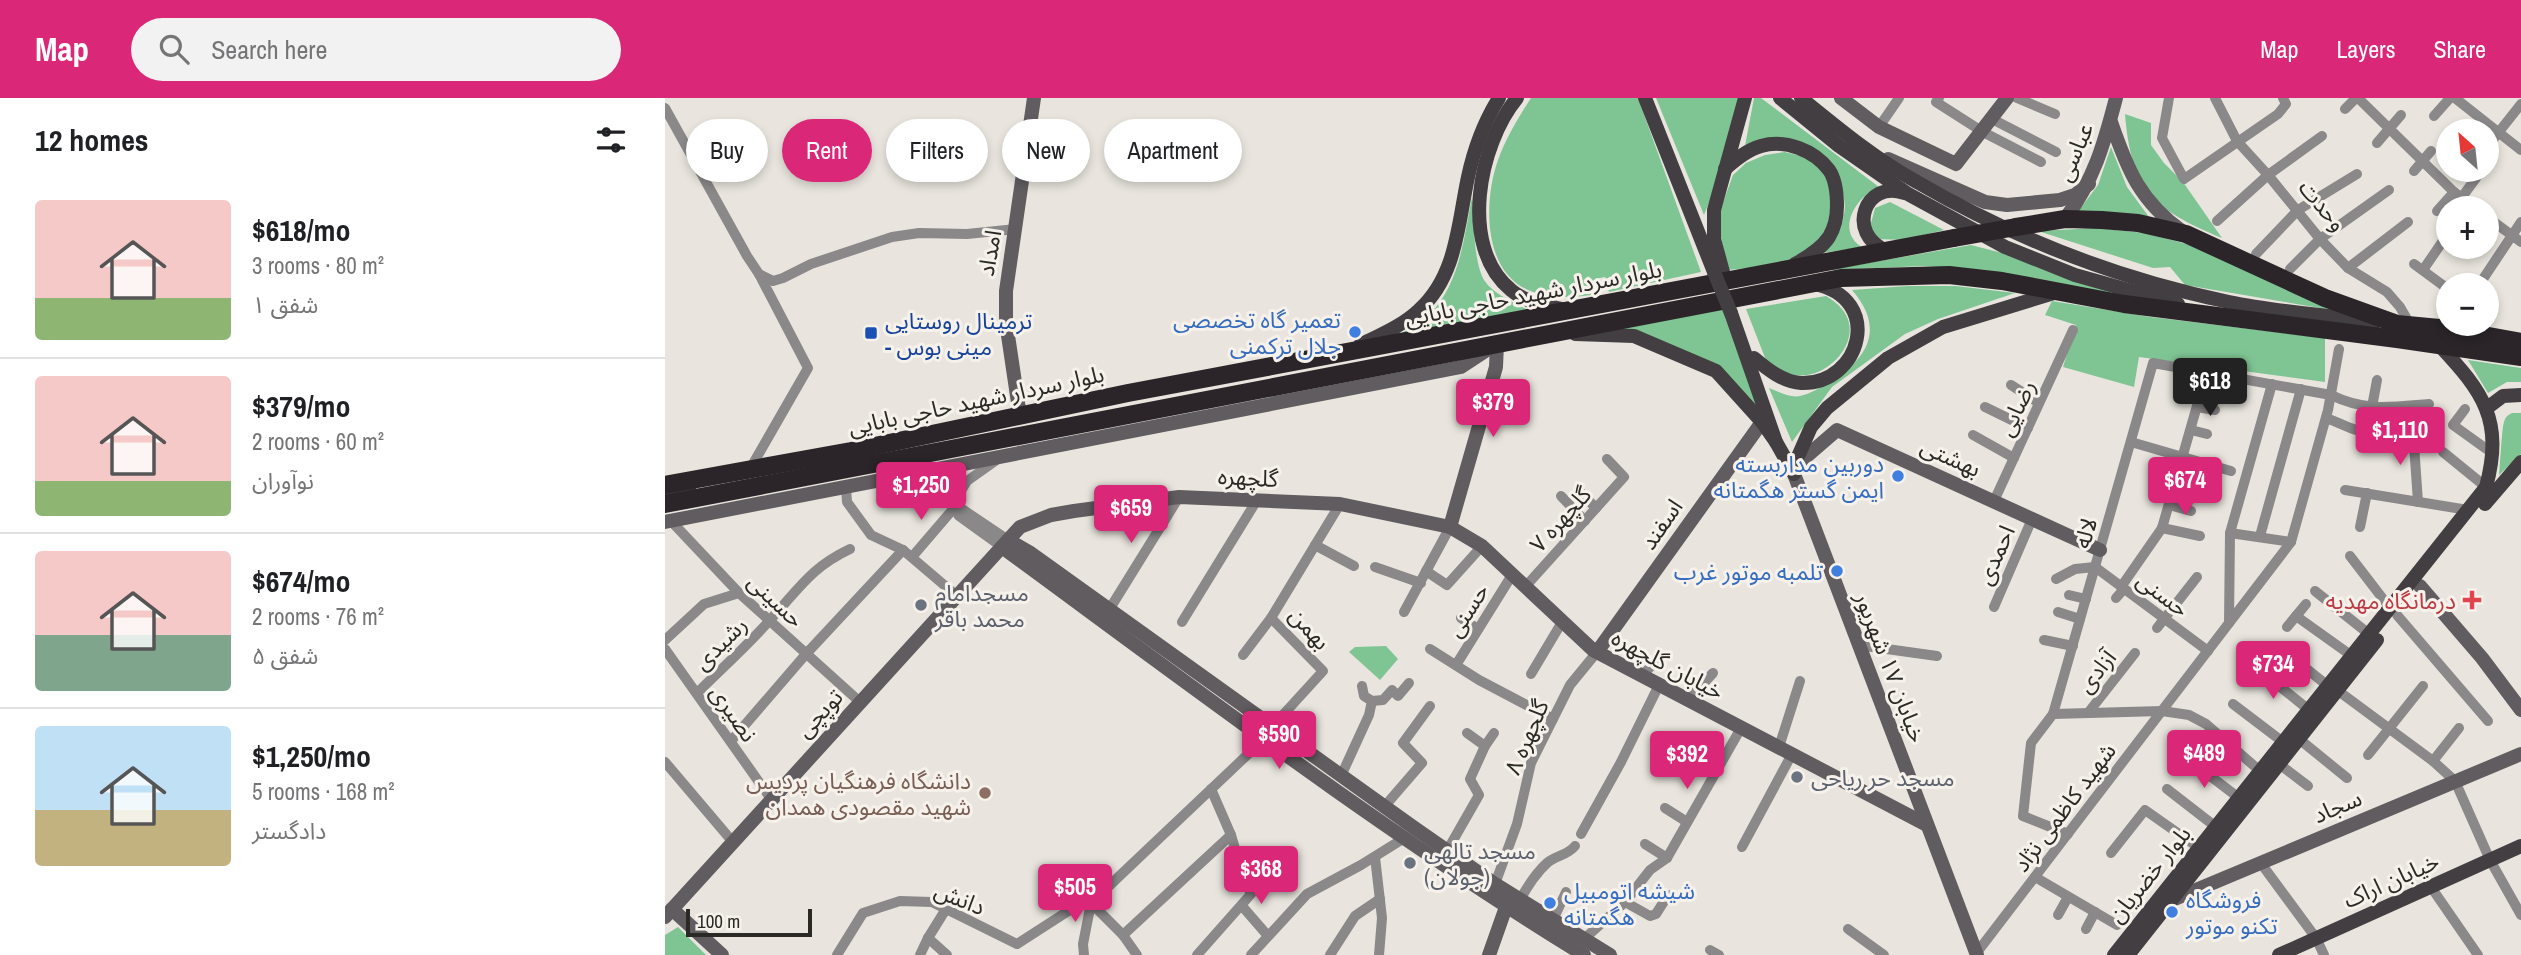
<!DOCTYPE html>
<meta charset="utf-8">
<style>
:root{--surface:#fff;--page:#f2f2f2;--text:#202124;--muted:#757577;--line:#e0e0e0;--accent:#db2777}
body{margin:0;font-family:"Archivo Narrow","Noto Sans Arabic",sans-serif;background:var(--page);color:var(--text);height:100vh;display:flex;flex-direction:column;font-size:26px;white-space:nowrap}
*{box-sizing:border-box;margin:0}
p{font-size:23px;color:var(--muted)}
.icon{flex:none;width:38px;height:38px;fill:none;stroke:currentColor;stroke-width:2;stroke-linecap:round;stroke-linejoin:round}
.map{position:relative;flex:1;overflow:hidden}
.side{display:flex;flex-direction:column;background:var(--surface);width:665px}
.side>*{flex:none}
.banner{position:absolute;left:21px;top:21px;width:665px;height:63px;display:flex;gap:14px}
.needle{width:46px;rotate:333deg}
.tools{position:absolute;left:1771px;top:21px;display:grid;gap:14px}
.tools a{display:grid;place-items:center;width:63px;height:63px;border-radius:50%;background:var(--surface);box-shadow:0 4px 10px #0003;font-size:35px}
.scale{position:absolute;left:21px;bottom:18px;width:126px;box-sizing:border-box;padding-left:7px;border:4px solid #2a2926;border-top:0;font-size:19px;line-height:24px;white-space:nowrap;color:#2a2926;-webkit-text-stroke:5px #f6f2eb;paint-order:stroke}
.price{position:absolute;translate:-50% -60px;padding:0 16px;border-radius:7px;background:var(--accent);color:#fff;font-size:23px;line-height:46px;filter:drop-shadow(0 2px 4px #0008)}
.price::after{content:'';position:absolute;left:50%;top:42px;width:21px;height:16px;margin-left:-10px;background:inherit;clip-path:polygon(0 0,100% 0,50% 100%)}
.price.active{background:#222;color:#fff}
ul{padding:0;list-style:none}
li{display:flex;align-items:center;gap:21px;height:175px;padding:0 35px}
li+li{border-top:2px solid var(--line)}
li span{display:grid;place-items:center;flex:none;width:196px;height:140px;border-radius:7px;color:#555}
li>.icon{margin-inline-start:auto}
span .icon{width:84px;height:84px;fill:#fffc;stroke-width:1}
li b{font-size:30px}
h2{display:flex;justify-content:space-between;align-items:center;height:84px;padding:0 35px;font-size:30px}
.pill{padding:0 24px;border-radius:32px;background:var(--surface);box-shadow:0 4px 10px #0003;font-size:24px;line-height:63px}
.pill.active{background:var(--accent);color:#fff}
header{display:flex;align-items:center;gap:42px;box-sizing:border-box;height:98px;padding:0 35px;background:var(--accent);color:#fff}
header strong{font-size:33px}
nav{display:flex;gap:38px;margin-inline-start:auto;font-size:24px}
.search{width:490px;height:63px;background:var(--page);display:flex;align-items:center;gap:18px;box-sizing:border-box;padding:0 24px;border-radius:38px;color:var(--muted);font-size:26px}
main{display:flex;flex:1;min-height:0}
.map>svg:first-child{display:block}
.green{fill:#7fc594}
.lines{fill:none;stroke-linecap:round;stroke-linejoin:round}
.street{stroke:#8b888a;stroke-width:10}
.secondary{stroke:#615c5f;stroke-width:14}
.primary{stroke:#433e41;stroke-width:14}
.highway{stroke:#2b2529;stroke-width:18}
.primary-bridge{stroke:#433e41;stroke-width:14}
.highway-bridge{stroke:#2b2529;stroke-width:18}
.shop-dot{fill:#3f7fe0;stroke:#f6f2eb;stroke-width:2.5}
.transit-dot{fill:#1a4fb4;stroke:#f6f2eb;stroke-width:2.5}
.health-dot{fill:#e0444e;stroke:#f6f2eb;stroke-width:2.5}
.worship-dot{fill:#6b7280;stroke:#f6f2eb;stroke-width:2.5}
.education-dot{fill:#8d6e63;stroke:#f6f2eb;stroke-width:2.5}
.labels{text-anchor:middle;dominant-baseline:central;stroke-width:6;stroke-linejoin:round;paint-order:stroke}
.street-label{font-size:23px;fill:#2a2926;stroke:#f6f2eb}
.shop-label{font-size:23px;fill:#366cbe;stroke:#f6f2eb;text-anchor:end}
.transit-label{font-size:23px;fill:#164399;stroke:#f6f2eb;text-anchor:start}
.worship-label{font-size:23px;fill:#5b616d;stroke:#f6f2eb;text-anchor:start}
.health-label{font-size:23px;fill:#be3a42;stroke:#f6f2eb;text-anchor:end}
.education-label{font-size:23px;fill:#785e54;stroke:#f6f2eb;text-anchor:end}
</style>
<header>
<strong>Map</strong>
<div class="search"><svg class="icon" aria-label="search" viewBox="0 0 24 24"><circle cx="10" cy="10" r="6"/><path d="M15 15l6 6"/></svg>Search here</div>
<nav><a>Map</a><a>Layers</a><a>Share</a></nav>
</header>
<main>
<section class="side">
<h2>12 homes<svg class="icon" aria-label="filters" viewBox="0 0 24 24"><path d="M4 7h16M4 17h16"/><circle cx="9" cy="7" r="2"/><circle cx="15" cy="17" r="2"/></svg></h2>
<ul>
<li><span style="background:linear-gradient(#f6c9c9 70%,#8fb573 0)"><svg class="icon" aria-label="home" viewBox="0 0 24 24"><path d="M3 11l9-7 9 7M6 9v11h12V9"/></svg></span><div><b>$618/mo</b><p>3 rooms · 80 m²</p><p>شفق ۱</p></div></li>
<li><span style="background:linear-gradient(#f6c9c9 75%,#8fb573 0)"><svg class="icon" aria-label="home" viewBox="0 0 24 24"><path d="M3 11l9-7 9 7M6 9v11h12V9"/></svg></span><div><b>$379/mo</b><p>2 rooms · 60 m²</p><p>نوآوران</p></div></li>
<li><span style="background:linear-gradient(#f6c9c9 60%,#7fa58c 0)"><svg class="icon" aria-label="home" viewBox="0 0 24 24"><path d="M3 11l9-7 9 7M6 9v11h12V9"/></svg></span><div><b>$674/mo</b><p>2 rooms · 76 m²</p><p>شفق ۵</p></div></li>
<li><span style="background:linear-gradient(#bfe0f5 60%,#c2b280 0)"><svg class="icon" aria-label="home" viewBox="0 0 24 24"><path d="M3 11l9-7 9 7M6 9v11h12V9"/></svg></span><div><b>$1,250/mo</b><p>5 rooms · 168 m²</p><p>دادگستر</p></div></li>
</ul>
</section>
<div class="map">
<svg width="1856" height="857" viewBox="0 0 1856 857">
<rect width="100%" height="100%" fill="#e9e5de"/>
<g class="green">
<path d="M866,0h107l63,174 -92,20 -4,-15 -10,2 1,15c-22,4 -46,5 -68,-4 -46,-20 -44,-91 -30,-130 8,-22 20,-42 33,-62z"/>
<path d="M991,0h86l-19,70 -19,47z"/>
<path d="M1089,0h7l118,89c-23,9 -44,44 -17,60l-40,6c35,-38 26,-63 -2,-101l-75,-6z"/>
<path d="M1460,16l26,9v22l13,18 19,19 39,56c-68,-28 -91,-48 -97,-124z"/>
<path d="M1446,49l16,40 22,30 -73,-3 22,-29z"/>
<path d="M1120,54c6,2 15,3 21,6 36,19 33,73 0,95 -23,15 -50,14 -78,17l-11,-51 16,-44 13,-12 19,-8z"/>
<path d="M807,99c2,22 1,63 12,83 10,15 31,23 46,31l-133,25c10,-6 23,-13 32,-21 31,-31 35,-78 43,-118z"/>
<path d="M1225,104l54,28 -41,10 -25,-1 -8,-12 5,-19z"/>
<path d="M1431,130l49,5 53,14 140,64 -153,-26 -15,-18 -17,1 -115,-37z"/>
<path d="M1306,147l35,9 159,54 -197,-39 -44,-3 -96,4z"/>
<path d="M1242,188h49l59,7 -77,26 -33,15 -73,53 -40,55 -23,-54c10,4 21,10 31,8 10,-2 21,-9 30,-14 39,-24 55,-54 22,-92z"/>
<path d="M1161,198c7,4 16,11 20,19 14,26 -14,57 -39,60 -13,2 -25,-3 -38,-7l-23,-59z"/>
<path d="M1060,203l48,125 -52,-51 -76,-38 -111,1z"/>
<path d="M1387,203l99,16 174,21v44l-186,-25 -5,30 -71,-20 13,-42 -31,-10z"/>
<path d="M1803,262l53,8v14h-14l-19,11z"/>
<path d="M1847,315h9v41l-22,21c1,-9 3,-49 5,-53 2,-6 3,-6 8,-9z"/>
<path d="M721,548l12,13 -18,21 -31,-28 6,-5z"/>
<path d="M13,829l28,28h-41v-20z"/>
</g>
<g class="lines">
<g class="street">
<path d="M1274,0l-3,4 47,30 58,30"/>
<path d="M1352,0l38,16"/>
<path d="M1504,0l-7,40 22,41 94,-65 8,-10 -3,-6"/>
<path d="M1550,0l22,43 31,34 52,64 28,29 39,24 13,15 11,19"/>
<path d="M1693,0l96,94 22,16"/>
<path d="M1790,0l66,52"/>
<path d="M0,10l82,148 12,18 14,7 10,-3 28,-14 81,-27 27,-4 48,1 49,-5"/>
<path d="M1680,11l11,-11"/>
<path d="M1769,18l16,-18"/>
<path d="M1327,21l64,33"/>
<path d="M1214,29l20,-29"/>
<path d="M1712,45l24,-28"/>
<path d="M1822,49l34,-43"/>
<path d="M1749,73l17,-20"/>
<path d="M1797,99l14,-19"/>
<path d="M1772,113l17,-19"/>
<path d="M1822,119l34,25"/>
<path d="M1552,123l51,-46 54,-39"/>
<path d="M1591,156l42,-44 59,-36"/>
<path d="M1749,166l34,25"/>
<path d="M1683,170l60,-46"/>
<path d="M1625,171l30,-30 69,-49"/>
<path d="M1758,172l24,-35"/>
<path d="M1814,187l42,-63"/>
<path d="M1346,287l28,18"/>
<path d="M1320,309l43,21"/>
<path d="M1532,309l18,3"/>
<path d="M1707,309l5,-27"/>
<path d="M1800,311l-12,16 39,28"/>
<path d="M1661,320c33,12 44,27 65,-11"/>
<path d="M1526,332l16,4"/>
<path d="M1748,332l5,72"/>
<path d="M1308,337l41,23"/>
<path d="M1466,344l100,29"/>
<path d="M1778,354l43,35"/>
<path d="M85,371l58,-101 -49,-94"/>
<path d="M1511,385l16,4"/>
<path d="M181,390l1,14 24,33 32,15 54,46"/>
<path d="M1680,392l123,20"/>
<path d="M915,394l16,16"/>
<path d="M896,398l24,25"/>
<path d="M1329,403l79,-171"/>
<path d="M1504,407l22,6"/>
<path d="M289,410l8,1 46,31"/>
<path d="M289,410l5,8 43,31"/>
<path d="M6,423l68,72 121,109"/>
<path d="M1695,429l7,-34"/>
<path d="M1497,430l38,8"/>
<path d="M1565,435l61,9"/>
<path d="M1595,438l41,-147"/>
<path d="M650,447l39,21"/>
<path d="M1685,458l40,52"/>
<path d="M247,459l42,-49 6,-16 7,-11 31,-22"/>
<path d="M710,469l46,16"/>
<path d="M761,473l21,14 35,-39"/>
<path d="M1391,481l19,-10 20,-2 113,84"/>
<path d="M860,489l99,-110 -17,-18"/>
<path d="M1456,489l41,-59 45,-157"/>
<path d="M1650,493l54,43"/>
<path d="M1404,497l17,4"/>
<path d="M1451,500l8,-9"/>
<path d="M1329,509l38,-88"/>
<path d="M444,512l70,-113"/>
<path d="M739,514l46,-85"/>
<path d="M1393,514l22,7"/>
<path d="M1732,517l91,106"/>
<path d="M1631,518l56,40"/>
<path d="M606,520l52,53 -51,56"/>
<path d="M796,520l17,11"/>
<path d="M517,524l75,-122"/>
<path d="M1564,525l1,-90 42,-149"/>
<path d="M1622,529l19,-23"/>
<path d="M1492,530l40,-51"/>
<path d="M0,542l39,-36 35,-11"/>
<path d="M1379,542l29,6"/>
<path d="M1193,547l79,11"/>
<path d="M1613,548l50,40"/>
<path d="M0,551l106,150"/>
<path d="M765,551l49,31 74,39"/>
<path d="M578,557l28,-37 69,-114"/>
<path d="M791,567l56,-90"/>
<path d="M1592,570l52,42"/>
<path d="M866,576l31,-52"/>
<path d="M976,578l21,-20"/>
<path d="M1672,592l96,71 22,20 35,79 31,55"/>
<path d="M32,595c24,-24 50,-47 73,-73 29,-31 40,-52 80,-71"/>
<path d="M1023,602l25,-27"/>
<path d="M707,603l11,-1 9,-10 6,6 11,-13"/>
<path d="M1568,606l50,38"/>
<path d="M1423,615l47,-60"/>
<path d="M1388,616l109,-3 27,4 17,9 54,47"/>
<path d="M1634,641l48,39"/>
<path d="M66,643l75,-87 97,-104"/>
<path d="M820,648l9,-13"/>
<path d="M1114,649l21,-66"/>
<path d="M1703,657l55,-69"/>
<path d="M1523,661l51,39"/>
<path d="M1768,663l26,-33"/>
<path d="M0,664l67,79"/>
<path d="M1614,666l29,22"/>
<path d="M676,678l28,-61 3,-14 -8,-5 -2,-10"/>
<path d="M1502,691l49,38"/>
<path d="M719,709l38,-44 -19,-20 27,-37"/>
<path d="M1000,710l22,14"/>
<path d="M916,736l40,-72 38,-77"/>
<path d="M1403,736l-45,-18 8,-73 22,-29 100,-351 178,32c35,17 61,12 98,9"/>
<path d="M980,746l22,14"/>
<path d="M1077,749l50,-93"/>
<path d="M782,753l32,-56 -9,-16 15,-33 -18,-13"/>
<path d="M1446,755l34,-43 54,38"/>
<path d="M710,759l7,61 -3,37"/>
<path d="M1595,764l56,76 8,17"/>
<path d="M1370,779l82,48"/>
<path d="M830,786l22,-60 14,-61 39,-78 27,-33"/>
<path d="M1766,789l47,68"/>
<path d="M855,802c7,-13 16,-27 27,-37 9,-8 20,-7 28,-17"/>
<path d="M960,804l25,14 6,-2 12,-19"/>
<path d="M426,805l32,32 14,20"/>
<path d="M577,808l26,30"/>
<path d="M281,811l-18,29 19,17"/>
<path d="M1393,817l10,-18"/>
<path d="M888,822l13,-28"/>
<path d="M1183,831l36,26"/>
<path d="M1421,831l9,-17"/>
<path d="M458,837l108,-100"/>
<path d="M919,841l41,-37 25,-32 17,-12 74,-130"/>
<path d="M1045,852l9,5"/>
<path d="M172,857l26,-42 37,-12 32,1 85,42 59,-38 15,-3 173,-164"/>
<path d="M255,857l8,-17"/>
<path d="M419,857l-1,-11 8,-41"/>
<path d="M532,857l54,-61 -9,-21 -11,-38 -20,-46"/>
<path d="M586,857l56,-61 54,-29 45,-28"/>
<path d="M665,857l25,-39 25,-17"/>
<path d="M1310,857l316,-413 37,-132 11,-61"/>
</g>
<g class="secondary">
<path d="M1176,0l38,29 77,37 51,-66"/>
<path d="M1446,24c17,49 29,79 72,110"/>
<path d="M1223,61l97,43 22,3 53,-5 15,-5 14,-11"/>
<path d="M1400,121c29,-39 39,-75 51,-121"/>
<path d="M355,318l-14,-94v-31l28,-193"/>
<path d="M1128,370l44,-38 263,120"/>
<path d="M1129,376l183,481"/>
<path d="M0,424l796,-155 29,-19"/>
<path d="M785,429l46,-160 1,-23"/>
<path d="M343,442l21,12 384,275 82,57 115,71"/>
<path d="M337,449c191,140 380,284 582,408"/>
<path d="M1755,488l62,72 39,52"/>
<path d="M932,554l165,-230"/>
<path d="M1507,802l349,-146"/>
<path d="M7,811l50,46"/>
<path d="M0,819l355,-390 31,-12 23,-4 105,-14 161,7 110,23 32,19 111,104 334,175"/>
<path d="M824,857l17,-48"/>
</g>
<g class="primary">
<path d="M852,0c-38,46 -59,149 -6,192 15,13 36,15 55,20"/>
<path d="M980,0l69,174"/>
<path d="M1115,0l59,48 69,48 97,53 70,28 103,29"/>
<path d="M1136,0c37,30 74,61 116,84 98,57 201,97 312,120 48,10 99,13 147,20"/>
<path d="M1060,71c11,-10 22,-19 36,-23 24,-7 53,4 68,24 7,10 8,25 8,36 0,12 -2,21 -8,31 -8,12 -21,20 -34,27"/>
<path d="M1222,153c-42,-17 -22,-72 17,-58"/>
<path d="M1058,174l-9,-33v-29l31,-112"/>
<path d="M1066,215l45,129 18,32"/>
<path d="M910,236l59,2 82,35 46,51 14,20"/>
<path d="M695,247c20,-10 42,-19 59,-35 38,-34 39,-87 49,-133 6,-28 16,-55 31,-79"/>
<path d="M1089,260c13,11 29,24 47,25 60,2 84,-85 13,-99"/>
<path d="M1822,310l16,-12 18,-1"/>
<path d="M1128,370l18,-41 16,-19 61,-50 55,-31 114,-35"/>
<path d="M0,396l24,-5"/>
<path d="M1820,406l36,-42"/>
<path d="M1449,857l372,-468c18,-67 -3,-95 -47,-142"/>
<path d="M1463,857l249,-315"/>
<path d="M1614,857l242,-109"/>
</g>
<g class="highway">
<path d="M1351,129l49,-8 37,1 36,3 48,11 139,64 72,26 53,5 71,13"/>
<path d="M0,387l186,-34 277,-58 826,-155"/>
<path d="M0,406l1176,-226 108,-3 53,6 122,23 273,35 124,18"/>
</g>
<path class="primary-bridge" d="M1049,174l17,41"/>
<path class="highway-bridge" d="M1289,140l62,-11"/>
</g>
<g class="shop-dot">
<circle cx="690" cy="234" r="7"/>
<circle cx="1233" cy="378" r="7"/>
<circle cx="1172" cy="473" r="7"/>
<circle cx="885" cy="805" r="7"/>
<circle cx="1507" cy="814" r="7"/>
</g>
<rect class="transit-dot" x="199" y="228" width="14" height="14" rx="3.5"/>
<path class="health-dot" d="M1803.5 491.5h7v7h7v7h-7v7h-7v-7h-7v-7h7z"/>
<g class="worship-dot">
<circle cx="256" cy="507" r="7"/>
<circle cx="1132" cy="679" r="7"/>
<circle cx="745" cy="765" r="7"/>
</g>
<circle class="education-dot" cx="320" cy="695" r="7"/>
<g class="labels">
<g class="street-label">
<text transform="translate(1409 54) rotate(-67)">عباسی</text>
<text transform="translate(1658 107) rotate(50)">وحدت</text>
<text transform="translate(324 155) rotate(-80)">امداد</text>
<text transform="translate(868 195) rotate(-11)">بلوار سردار شهید حاجی بابایی</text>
<text transform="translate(311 302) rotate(-12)">بلوار سردار شهید حاجی بابایی</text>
<text transform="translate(1351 310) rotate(-65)">رضایی</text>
<text transform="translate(1286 359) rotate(24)">بهشتی</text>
<text transform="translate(583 379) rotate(3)">گلچهره</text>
<text transform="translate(895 421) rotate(-48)">گلچهره ۷</text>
<text transform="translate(996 426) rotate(-55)">اسفند</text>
<text transform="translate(1420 435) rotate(-74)">لاله</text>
<text transform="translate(1330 457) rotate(-66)">احمدی</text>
<text transform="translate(1498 496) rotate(37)">حسنی</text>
<text transform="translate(111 502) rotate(43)">حسینی</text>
<text transform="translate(802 512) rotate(-58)">حسنی</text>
<text transform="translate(645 530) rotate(48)">بهمن</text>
<text transform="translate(55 545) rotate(-45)">رشیدی</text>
<text transform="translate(1003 566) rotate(28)">خیابان گلچهره</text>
<text transform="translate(1226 569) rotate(69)">خیابان ۱۷ شهریور</text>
<text transform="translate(1431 573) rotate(-52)">آزادی</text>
<text transform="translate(69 615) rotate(55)">نصیری</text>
<text transform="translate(154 615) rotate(-47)">توپچی</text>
<text transform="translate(861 639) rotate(-67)">گلچهره ۸</text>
<text transform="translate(1672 708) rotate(-23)">سجاد</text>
<text transform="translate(1399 709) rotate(-53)">شهید کاظمی نژاد</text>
<text transform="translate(1484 776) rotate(-51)">بلوار خضریان</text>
<text transform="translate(1726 782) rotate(-24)">خیابان اراک</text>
<text transform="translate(295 800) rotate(22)">دانش</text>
</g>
<g class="shop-label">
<text x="676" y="221">تعمیر گاه تخصصی<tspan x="676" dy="26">جلال ترکمنی</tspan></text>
<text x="1219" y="365">دوربین مداربسته<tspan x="1219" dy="26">ایمن گستر هگمتانه</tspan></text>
<text x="1158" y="473">تلمبه موتور غرب</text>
<text x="899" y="792" text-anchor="start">شیشه اتومبیل<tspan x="899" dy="26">هگمتانه</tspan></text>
<text x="1521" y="801" text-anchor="start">فروشگاه<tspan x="1521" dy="26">تکنو موتور</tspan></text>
</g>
<g class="transit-label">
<text x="220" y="222">ترمینال روستایی<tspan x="220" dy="26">- مینی بوس</tspan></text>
</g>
<g class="worship-label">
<text x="270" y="494">مسجدامام<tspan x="270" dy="26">محمد باقر</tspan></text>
<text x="1146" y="679">مسجد حر ریاحی</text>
<text x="759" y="752">مسجد تالهی<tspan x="759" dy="26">(جولان)</tspan></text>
</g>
<g class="health-label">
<text x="1791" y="502">درمانگاه مهدیه</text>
</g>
<g class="education-label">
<text x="306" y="682">دانشگاه فرهنگیان پردیس<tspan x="306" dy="26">شهید مقصودی همدان</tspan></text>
</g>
</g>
</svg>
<div class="tools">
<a><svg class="needle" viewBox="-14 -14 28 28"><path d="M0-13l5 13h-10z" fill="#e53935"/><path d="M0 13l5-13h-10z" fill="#757577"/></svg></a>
<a>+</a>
<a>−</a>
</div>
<div class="scale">100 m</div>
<b class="price active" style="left:1545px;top:320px">$618</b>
<b class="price" style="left:828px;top:341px">$379</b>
<b class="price" style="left:1735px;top:369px">$1,110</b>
<b class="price" style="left:1520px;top:419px">$674</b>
<b class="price" style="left:256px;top:424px">$1,250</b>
<b class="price" style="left:466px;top:447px">$659</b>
<b class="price" style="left:1608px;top:603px">$734</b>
<b class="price" style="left:614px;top:673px">$590</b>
<b class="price" style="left:1539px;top:692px">$489</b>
<b class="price" style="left:1022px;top:693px">$392</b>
<b class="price" style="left:596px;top:808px">$368</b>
<b class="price" style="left:410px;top:826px">$505</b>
<div class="banner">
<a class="pill">Buy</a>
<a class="pill active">Rent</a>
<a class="pill">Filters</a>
<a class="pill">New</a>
<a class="pill">Apartment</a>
</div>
</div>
</main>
